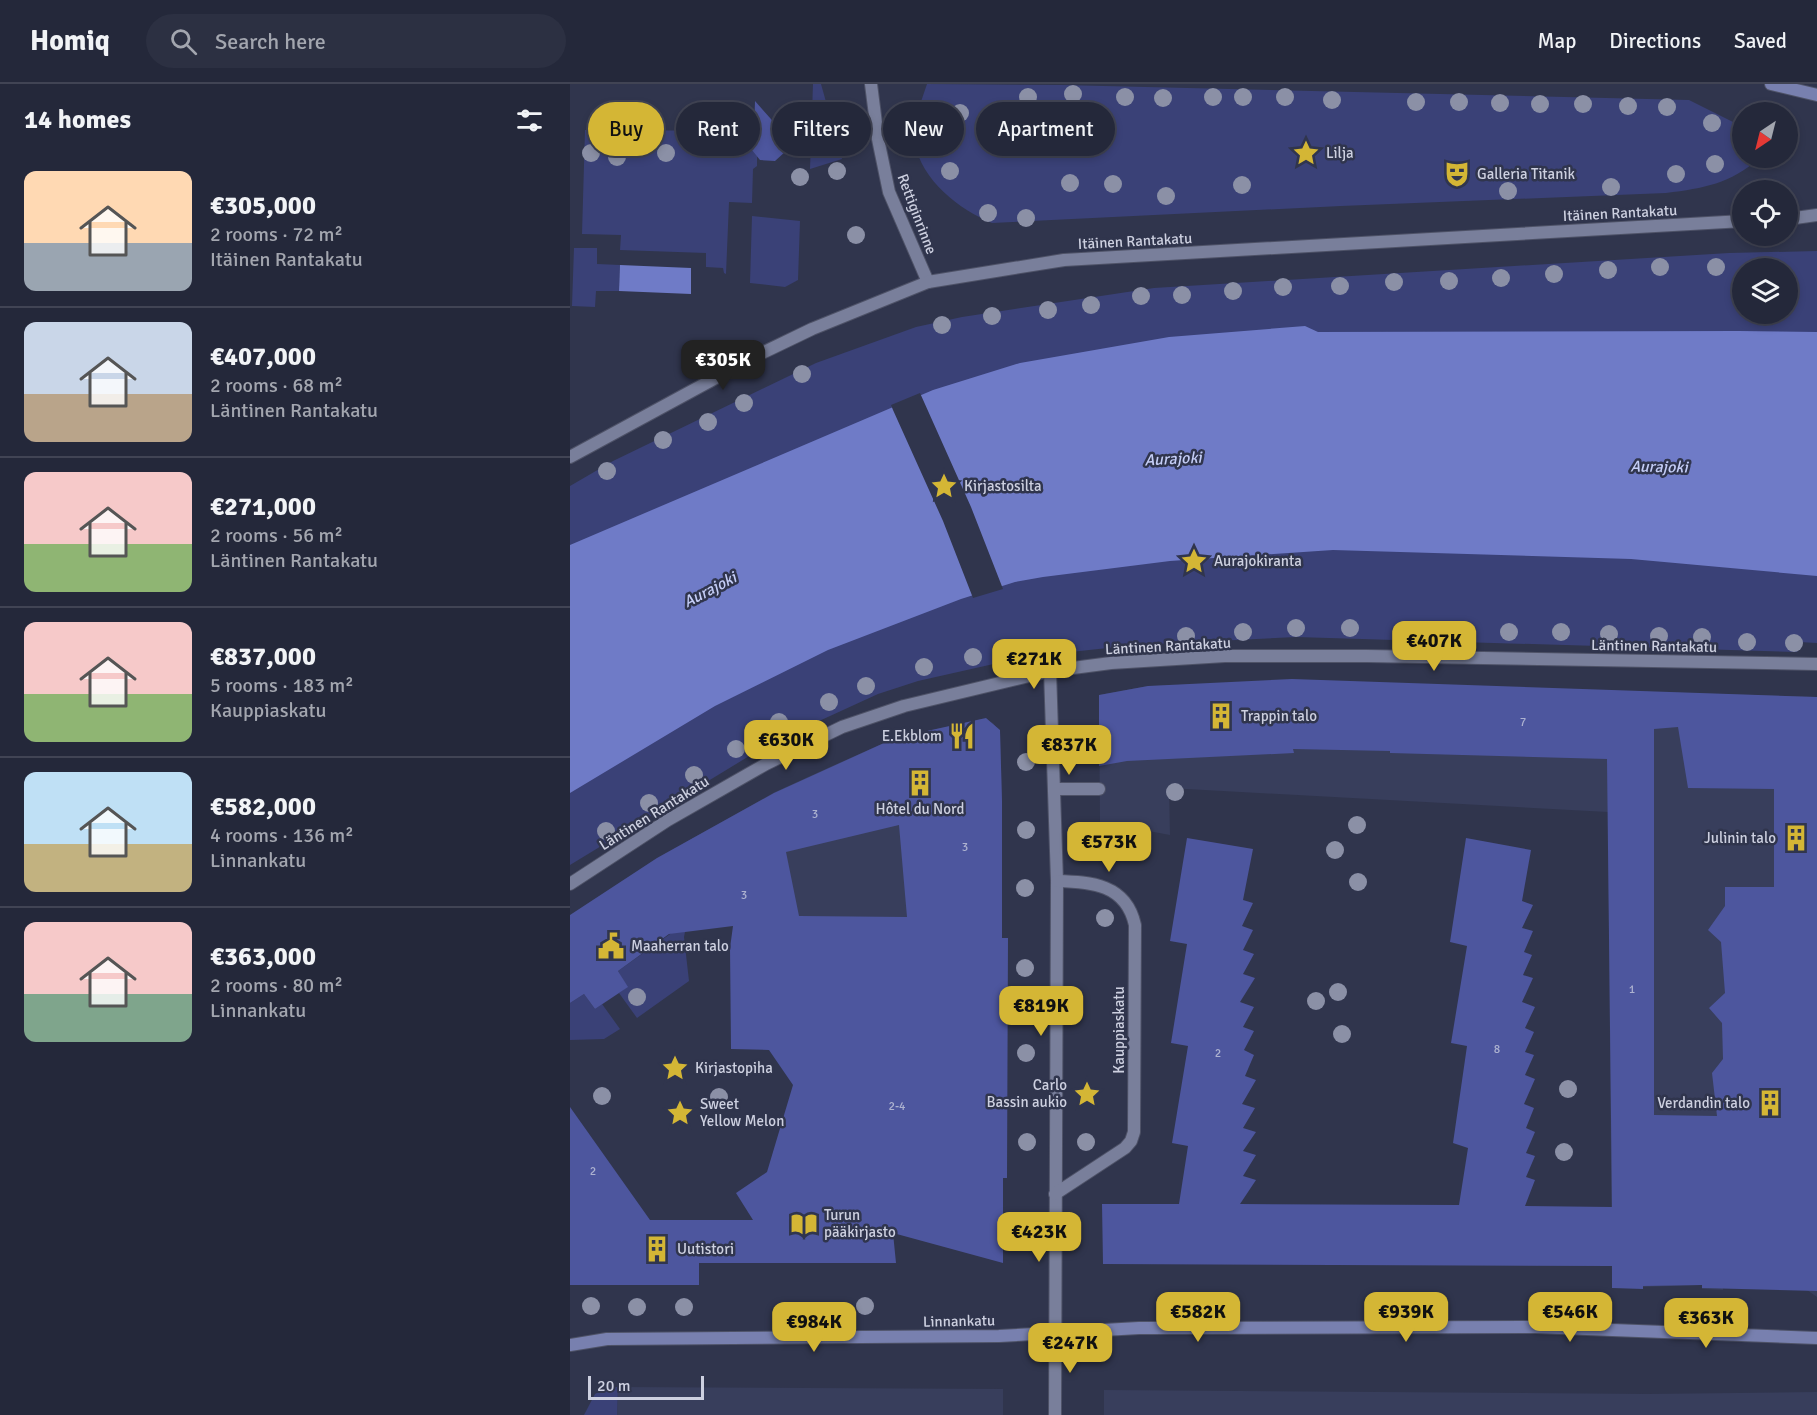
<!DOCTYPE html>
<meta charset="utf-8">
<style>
:root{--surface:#24283a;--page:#2c3042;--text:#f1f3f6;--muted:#a3a6af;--line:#414454;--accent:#d4b635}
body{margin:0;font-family:Signika,sans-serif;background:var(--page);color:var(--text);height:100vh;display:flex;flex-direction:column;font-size:22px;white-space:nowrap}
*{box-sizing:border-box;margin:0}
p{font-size:20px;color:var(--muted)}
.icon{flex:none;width:33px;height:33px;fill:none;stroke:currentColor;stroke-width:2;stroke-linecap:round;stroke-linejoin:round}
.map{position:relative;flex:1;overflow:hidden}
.side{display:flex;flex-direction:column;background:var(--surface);width:570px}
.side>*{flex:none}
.top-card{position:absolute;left:18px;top:18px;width:570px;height:54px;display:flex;gap:12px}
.needle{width:39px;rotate:215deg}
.controls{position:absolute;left:1162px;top:18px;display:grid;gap:12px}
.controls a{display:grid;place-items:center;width:66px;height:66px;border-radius:50%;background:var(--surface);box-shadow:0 3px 9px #0003,0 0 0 2px var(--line);font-size:30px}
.scale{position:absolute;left:18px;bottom:15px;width:116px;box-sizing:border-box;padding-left:6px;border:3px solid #cdd0e0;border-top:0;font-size:16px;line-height:21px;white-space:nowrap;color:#cdd0e0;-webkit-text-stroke:4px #30354d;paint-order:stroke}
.price{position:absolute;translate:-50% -51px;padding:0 14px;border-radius:12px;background:var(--accent);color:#111;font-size:20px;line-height:39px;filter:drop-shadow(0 2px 3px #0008)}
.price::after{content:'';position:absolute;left:50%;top:36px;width:18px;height:14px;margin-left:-9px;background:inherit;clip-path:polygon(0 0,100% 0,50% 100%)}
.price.selected{background:#222;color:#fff}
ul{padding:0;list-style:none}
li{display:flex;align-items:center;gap:18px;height:150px;padding:0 24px}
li+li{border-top:2px solid var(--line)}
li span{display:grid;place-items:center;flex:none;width:168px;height:120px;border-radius:12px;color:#555}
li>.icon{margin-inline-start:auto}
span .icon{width:72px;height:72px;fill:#fffc;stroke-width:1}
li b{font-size:26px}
h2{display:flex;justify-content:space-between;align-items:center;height:72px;padding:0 24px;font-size:26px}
.chip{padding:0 21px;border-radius:27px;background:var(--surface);box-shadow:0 3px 9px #0003,0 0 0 2px var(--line);font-size:21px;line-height:54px}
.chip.selected{background:var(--accent);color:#111}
header{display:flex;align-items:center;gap:36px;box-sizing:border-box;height:84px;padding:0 30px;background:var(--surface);border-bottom:2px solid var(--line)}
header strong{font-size:28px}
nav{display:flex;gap:33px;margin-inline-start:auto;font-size:21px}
.search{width:420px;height:54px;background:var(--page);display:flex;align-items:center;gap:15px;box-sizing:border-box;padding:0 21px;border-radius:33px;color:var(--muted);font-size:22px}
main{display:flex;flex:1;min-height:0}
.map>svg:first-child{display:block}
.built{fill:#383e5c}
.green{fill:#3a4177;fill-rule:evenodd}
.water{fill:#6f7bc7}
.pier{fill:#30354d}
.building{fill:#4d569e;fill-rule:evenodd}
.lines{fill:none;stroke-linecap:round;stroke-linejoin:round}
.lane-casing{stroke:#4e5267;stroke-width:14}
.street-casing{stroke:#4e5267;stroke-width:14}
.secondary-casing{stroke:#4e5267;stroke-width:14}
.lane{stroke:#797f9b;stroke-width:12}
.street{stroke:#797f9b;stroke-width:12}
.secondary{stroke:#7880af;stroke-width:12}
.tree{fill:#8b90a6}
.labels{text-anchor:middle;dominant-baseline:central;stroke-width:5;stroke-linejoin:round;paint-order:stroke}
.number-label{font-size:12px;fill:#adb2d0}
.poi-label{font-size:15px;fill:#cdd0e0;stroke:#30354d;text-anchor:start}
.street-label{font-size:15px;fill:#cdd0e0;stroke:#30354d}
.water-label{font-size:16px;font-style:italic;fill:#c5cef7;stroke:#30354d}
</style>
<header>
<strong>Homiq</strong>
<div class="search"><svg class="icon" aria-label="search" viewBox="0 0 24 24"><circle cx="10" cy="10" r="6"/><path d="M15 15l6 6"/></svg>Search here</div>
<nav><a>Map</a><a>Directions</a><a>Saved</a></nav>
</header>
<main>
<section class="side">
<h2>14 homes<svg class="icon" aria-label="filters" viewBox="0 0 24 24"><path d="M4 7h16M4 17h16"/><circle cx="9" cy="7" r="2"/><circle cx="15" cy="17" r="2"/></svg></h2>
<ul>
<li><span style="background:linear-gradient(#ffd9b3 60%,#9aa5b1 0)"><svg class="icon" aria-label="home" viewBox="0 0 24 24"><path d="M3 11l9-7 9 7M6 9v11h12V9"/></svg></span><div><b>€305,000</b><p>2 rooms · 72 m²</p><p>Itäinen Rantakatu</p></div></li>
<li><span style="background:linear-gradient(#c9d6e8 60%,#b9a48a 0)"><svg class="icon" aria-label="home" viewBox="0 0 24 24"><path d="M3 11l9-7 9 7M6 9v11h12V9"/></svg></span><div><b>€407,000</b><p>2 rooms · 68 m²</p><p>Läntinen Rantakatu</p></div></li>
<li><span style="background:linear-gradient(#f6c9c9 60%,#8fb573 0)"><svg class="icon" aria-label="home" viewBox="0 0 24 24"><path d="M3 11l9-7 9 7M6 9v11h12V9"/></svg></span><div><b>€271,000</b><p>2 rooms · 56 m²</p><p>Läntinen Rantakatu</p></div></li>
<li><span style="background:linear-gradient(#f6c9c9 60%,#8fb573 0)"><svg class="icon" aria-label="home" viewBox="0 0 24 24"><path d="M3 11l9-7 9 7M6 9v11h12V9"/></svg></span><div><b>€837,000</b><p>5 rooms · 183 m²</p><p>Kauppiaskatu</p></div></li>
<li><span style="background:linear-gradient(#bfe0f5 60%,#c2b280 0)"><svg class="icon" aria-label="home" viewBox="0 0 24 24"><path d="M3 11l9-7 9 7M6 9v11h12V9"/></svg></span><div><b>€582,000</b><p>4 rooms · 136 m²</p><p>Linnankatu</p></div></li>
<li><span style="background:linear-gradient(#f6c9c9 60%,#7fa58c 0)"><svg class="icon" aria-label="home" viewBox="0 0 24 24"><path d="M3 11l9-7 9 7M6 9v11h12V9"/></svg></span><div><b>€363,000</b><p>2 rooms · 80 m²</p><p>Linnankatu</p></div></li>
</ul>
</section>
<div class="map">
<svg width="1247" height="1331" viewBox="0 0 1247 1331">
<rect width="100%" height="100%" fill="#30354d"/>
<g class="built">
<path d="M721,597l526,16v600l-10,-7 -84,-5v5l-21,-1v-4l-90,3 -4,-476 -439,-24 1,47 -70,-13 -1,-127 49,-9z"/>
<path d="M413,635l10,4 7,9 2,69v137l-51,-2 -44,-19h-61l-98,7 -61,-72 -1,-10 89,-50 57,-26 63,-28z"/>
<path d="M48,1303l385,2v26h-386z"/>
<path d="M534,1306l544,4 169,-2v23h-713z"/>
</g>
<g class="green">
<path d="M243,0h8l21,75 -32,10z"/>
<path d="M357,0l135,1 627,15 54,27v31h17c-31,26 -55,30 -94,35l-325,13 -349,17c-32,-13 -71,-43 -77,-80 -3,-19 6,-41 12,-59z"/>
<path d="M15,46l171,1 -4,3 -1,15 6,7v10l-4,3 -1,34 -23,-1 -3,72 -2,-1 -1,-5 -17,-1v-14l-86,-3 1,-15 -39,-1z"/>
<path d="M182,132l48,5 -2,59 -13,7 -35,-4z"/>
<path d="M4,164h23v16l23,1 -1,26h-23l-1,16 -23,-1z"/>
<path d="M1247,167v392l-18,-1 -2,10 -501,-15 -161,8 -110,12 -107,24 -40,13 -109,50 -199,121v-379l43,-25 203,-98 100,-36 46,-10 192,-29 575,-35zM1173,184h45v46h-45z"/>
<path d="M117,838l-3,15 5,44 -52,37 -18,-25 8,-6 -9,-16z"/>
<path d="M14,910l11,15 7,-5 18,25 -16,10 -34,1v-37z"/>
<path d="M38,1303h10l-1,28h-33l11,-21z"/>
</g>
<g class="water">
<path d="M50,181l71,3v26l-72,-3z"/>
<path d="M735,242l13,6 420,-1 79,1v244l-186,-17 -298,-9 -163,11 -127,16 -28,5 -54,17 -133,51 -113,56 -145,87v-248l363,-155 87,-27 149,-26z"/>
</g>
<path class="pier" d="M350,309l51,114 32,82 -30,9 -30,-77 -50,-111 -2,-5z"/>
<g class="building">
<path d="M185,17l32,36 -1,14 -11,10 -15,-1 -9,-11 1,-15 2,-2z"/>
<path d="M722,595l525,18v594l-115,-3v-3l-59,1v3l-31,-1v-22l-509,-2 -1,-60h77l9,-58 -16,-3 16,-97 -17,-3 16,-99 -17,-3 17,-103 66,11 -10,51 10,3 -11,23 11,4 -10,20 11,4 -11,20 12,4 -15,24 14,5 -11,20 11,4 -10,19 10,5 -9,21 11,4 -14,24 13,4 -12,20 13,4 -13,19 13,4 -13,21 13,4 -16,24 219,1 9,-57 -15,-5 14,-97 -16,-3 16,-97 -17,-4 16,-104 65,12 -9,51 11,4 -11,23 11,3 -9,21 8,3 -9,20 10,3 -11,24 13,5 -10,21 9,4 -9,20 9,3 -9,20 10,4 -11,25 10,4 -8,20 9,4 -9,21 9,3 -9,21 9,3 -10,26 87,1 -5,-448 -217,-6v-2l-97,-2 1,4 -167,8 -28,5v-71l49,-9zM1108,643l10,61 86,1v98h-49v19l-17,24 13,12 4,51 -16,15 13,15 1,36 -11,14 5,43 -63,-1v-386z"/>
<path d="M416,634l14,12 2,71v137h6l-1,240h-4v85l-110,-30 3,30h-197v22h-129v-178l80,113h103l-17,-27 31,-21 26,-87 -24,-35 -38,-1 -1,-101 3,-22 -64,8 -51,37 10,16 -33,22 -11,-15 -14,9v-88l87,-57 117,-65 121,-55zM329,741l8,92 -108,-1 -13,-64z"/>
</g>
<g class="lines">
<g class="lane-casing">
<path id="lane" d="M484,705h45"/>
</g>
<g class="street-casing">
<g id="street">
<path d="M301,0l7,55 11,53 39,90"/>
<path d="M1218,135l29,-4"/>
<path d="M0,373l188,-102 54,-26 116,-47 136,-22 679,-39"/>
<path d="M480,587l7,210 -2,534"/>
<path d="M0,800l98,-64 98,-56 76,-37 62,-21 146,-35 61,-8 114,-7h142l450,8"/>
<path d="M485,1110l70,-46 6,-7 3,-9 1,-207c-9,-41 -44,-43 -78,-44"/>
</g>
</g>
<g class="secondary-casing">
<g id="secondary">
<path d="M1201,0l46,11"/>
<path d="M0,1261l37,-6 392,-3 140,-8 396,-1 282,11"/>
</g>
</g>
<use href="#lane" class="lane"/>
<use href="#street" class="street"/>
<use href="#secondary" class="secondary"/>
</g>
<g class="tree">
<circle cx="503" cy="10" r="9"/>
<circle cx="458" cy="13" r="9"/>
<circle cx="555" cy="13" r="9"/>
<circle cx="643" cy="13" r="9"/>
<circle cx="673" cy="13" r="9"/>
<circle cx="715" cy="13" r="9"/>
<circle cx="593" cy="14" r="9"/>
<circle cx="762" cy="16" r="9"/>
<circle cx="846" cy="18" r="9"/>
<circle cx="889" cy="18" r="9"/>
<circle cx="930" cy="19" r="9"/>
<circle cx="970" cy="20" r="9"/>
<circle cx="1013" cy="20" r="9"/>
<circle cx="1058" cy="22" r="9"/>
<circle cx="1097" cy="23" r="9"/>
<circle cx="390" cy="29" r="9"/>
<circle cx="1142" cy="39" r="9"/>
<circle cx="359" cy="49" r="9"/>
<circle cx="67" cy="63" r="9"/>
<circle cx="150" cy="63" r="9"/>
<circle cx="21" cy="69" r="9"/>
<circle cx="96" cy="69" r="9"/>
<circle cx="47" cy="73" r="9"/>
<circle cx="1145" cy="80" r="9"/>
<circle cx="267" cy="87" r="9"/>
<circle cx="380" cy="87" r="9"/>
<circle cx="1106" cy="90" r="9"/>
<circle cx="230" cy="93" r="9"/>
<circle cx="500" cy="99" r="9"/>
<circle cx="543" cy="100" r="9"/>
<circle cx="672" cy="101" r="9"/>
<circle cx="1041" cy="103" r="9"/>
<circle cx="938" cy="107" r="9"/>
<circle cx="596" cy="112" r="9"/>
<circle cx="418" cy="129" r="9"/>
<circle cx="456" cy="134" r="9"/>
<circle cx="286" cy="151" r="9"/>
<circle cx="1090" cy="183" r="9"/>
<circle cx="1146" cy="183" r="9"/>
<circle cx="1038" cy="186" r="9"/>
<circle cx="984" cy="190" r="9"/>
<circle cx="931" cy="194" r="9"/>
<circle cx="879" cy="197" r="9"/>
<circle cx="824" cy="198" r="9"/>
<circle cx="770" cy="202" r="9"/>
<circle cx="713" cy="203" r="9"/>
<circle cx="663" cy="207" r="9"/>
<circle cx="612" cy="211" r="9"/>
<circle cx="571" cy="212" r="9"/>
<circle cx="521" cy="221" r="9"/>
<circle cx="478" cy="226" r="9"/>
<circle cx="422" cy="232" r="9"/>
<circle cx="372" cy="241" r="9"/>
<circle cx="232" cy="290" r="9"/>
<circle cx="174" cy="319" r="9"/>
<circle cx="138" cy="338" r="9"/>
<circle cx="93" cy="356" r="9"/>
<circle cx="37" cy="387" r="9"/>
<circle cx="726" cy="544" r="9"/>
<circle cx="780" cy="544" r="9"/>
<circle cx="835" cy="546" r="9"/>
<circle cx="673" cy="548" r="9"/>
<circle cx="883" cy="548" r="9"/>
<circle cx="939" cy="548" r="9"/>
<circle cx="991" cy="548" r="9"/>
<circle cx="1039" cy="550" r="9"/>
<circle cx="616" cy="552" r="9"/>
<circle cx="1089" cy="552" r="9"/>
<circle cx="1132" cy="553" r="9"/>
<circle cx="1177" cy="558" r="9"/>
<circle cx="1224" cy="559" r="9"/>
<circle cx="403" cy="573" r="9"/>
<circle cx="354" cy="583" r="9"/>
<circle cx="296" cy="602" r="9"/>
<circle cx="259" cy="618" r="9"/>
<circle cx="209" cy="638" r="9"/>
<circle cx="166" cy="665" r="9"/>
<circle cx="456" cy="678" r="9"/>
<circle cx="124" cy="691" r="9"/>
<circle cx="605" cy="708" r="9"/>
<circle cx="79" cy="719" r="9"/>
<circle cx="787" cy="741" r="9"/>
<circle cx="456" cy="746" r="9"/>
<circle cx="36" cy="747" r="9"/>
<circle cx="765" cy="766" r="9"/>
<circle cx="788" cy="798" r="9"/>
<circle cx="455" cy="804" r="9"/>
<circle cx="535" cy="834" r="9"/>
<circle cx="455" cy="884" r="9"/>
<circle cx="768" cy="908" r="9"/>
<circle cx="67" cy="913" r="9"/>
<circle cx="746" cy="917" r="9"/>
<circle cx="772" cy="950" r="9"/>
<circle cx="456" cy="969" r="9"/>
<circle cx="998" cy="1005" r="9"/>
<circle cx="32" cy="1012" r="9"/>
<circle cx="149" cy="1013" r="9"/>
<circle cx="457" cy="1058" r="9"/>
<circle cx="516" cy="1058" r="9"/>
<circle cx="994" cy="1068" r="9"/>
<circle cx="455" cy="1144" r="9"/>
<circle cx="21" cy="1222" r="9"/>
<circle cx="295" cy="1222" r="9"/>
<circle cx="67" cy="1223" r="9"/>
<circle cx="114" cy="1223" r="9"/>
</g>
<defs>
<g id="sight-bare" transform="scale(2.07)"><path d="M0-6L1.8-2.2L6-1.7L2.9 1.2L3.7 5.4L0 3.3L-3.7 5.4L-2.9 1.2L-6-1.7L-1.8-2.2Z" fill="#d4b635" stroke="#30354d" stroke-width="2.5" paint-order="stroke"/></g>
<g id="theatre-bare" transform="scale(2.07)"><path d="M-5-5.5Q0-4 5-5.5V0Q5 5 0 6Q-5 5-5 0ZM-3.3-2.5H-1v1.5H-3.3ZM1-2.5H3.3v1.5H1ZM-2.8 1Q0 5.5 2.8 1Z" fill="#d4b635" stroke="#30354d" stroke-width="2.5" paint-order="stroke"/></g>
<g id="building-bare" transform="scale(2.07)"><path d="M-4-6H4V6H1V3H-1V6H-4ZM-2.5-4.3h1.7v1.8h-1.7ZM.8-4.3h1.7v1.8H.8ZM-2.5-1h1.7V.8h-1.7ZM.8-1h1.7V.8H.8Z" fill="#d4b635" stroke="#30354d" stroke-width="2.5" paint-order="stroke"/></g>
<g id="restaurant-bare" transform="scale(2.07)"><path d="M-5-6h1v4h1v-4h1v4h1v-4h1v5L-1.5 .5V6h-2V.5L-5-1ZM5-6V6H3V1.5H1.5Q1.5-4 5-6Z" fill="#d4b635" stroke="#30354d" stroke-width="2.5" paint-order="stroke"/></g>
<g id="civic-bare" transform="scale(2.07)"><path d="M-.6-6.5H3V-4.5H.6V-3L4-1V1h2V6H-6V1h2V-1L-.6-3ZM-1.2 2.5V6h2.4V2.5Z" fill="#d4b635" stroke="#30354d" stroke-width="2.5" paint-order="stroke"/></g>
<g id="library-bare" transform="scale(2.07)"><path d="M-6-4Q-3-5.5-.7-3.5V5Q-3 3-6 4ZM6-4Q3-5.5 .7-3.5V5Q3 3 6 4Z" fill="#d4b635" stroke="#30354d" stroke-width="2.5" paint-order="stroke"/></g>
</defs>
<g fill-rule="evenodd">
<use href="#sight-bare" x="736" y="69"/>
<use href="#theatre-bare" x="887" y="90"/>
<use href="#sight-bare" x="374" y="402"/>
<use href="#sight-bare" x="624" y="477"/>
<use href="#building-bare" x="651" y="632"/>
<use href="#restaurant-bare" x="392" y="652"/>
<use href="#building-bare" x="350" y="699"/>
<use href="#building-bare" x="1226" y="754"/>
<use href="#civic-bare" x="41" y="862"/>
<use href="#sight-bare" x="105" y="984"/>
<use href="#sight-bare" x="517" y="1010"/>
<use href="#building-bare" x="1200" y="1019"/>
<use href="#sight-bare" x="110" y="1029"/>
<use href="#library-bare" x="234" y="1140"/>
<use href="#building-bare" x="87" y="1165"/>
</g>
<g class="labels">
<g class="number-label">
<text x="953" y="638">7</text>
<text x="245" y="730">3</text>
<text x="395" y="763">3</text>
<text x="174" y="811">3</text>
<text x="1062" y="905">1</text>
<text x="927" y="965">8</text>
<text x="648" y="969">2</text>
<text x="327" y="1022">2-4</text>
<text x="23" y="1087">2</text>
</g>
<g class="poi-label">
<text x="756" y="69">Lilja</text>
<text x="907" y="90">Galleria Titanik</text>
<text x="394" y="402">Kirjastosilta</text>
<text x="644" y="477">Aurajokiranta</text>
<text x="671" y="632">Trappin talo</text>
<text x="372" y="652" text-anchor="end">E.Ekblom</text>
<text x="350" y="725" text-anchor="middle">Hôtel du Nord</text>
<text x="1206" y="754" text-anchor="end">Julinin talo</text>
<text x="61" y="862">Maaherran talo</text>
<text x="125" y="984">Kirjastopiha</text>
<text x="497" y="1001" text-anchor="end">Carlo<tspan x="497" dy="17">Bassin aukio</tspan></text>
<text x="1180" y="1019" text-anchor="end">Verdandin talo</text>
<text x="130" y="1020">Sweet<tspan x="130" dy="17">Yellow Melon</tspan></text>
<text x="254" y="1131">Turun<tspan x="254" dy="17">pääkirjasto</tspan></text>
<text x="107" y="1165">Uutistori</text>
</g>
<g class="street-label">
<text transform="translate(1050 129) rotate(-3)">Itäinen Rantakatu</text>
<text transform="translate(347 130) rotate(69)">Rettiginrinne</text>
<text transform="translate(565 157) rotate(-3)">Itäinen Rantakatu</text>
<text transform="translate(598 562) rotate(-3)">Läntinen Rantakatu</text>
<text transform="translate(1084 562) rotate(1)">Läntinen Rantakatu</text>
<text transform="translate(84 729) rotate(-32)">Läntinen Rantakatu</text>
<text transform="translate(549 946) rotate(-90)">Kauppiaskatu</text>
<text transform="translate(389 1237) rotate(-1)">Linnankatu</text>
</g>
<g class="water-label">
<text transform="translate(603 375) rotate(-3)">Aurajoki</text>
<text transform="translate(1089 383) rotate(1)">Aurajoki</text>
<text transform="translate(140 506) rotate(-28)">Aurajoki</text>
</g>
</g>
</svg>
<div class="controls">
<a><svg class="needle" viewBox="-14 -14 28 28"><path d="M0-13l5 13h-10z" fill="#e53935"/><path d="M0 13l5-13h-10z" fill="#a3a6af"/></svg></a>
<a><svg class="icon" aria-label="locate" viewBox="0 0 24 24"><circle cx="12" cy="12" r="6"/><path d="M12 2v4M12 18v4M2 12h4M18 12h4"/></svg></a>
<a><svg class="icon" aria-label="layers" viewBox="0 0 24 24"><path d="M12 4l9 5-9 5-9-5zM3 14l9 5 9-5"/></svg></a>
</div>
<div class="scale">20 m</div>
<b class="price selected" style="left:153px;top:307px">€305K</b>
<b class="price" style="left:864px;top:588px">€407K</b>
<b class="price" style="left:464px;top:606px">€271K</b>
<b class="price" style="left:216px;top:687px">€630K</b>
<b class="price" style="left:499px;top:692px">€837K</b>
<b class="price" style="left:539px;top:789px">€573K</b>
<b class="price" style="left:471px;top:953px">€819K</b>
<b class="price" style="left:469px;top:1179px">€423K</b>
<b class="price" style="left:628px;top:1259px">€582K</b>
<b class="price" style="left:836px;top:1259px">€939K</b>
<b class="price" style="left:1000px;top:1259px">€546K</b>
<b class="price" style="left:1136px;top:1265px">€363K</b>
<b class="price" style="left:244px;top:1269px">€984K</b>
<b class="price" style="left:500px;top:1290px">€247K</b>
<div class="top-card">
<a class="chip selected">Buy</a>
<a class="chip">Rent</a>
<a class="chip">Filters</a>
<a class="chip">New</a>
<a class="chip">Apartment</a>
</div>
</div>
</main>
